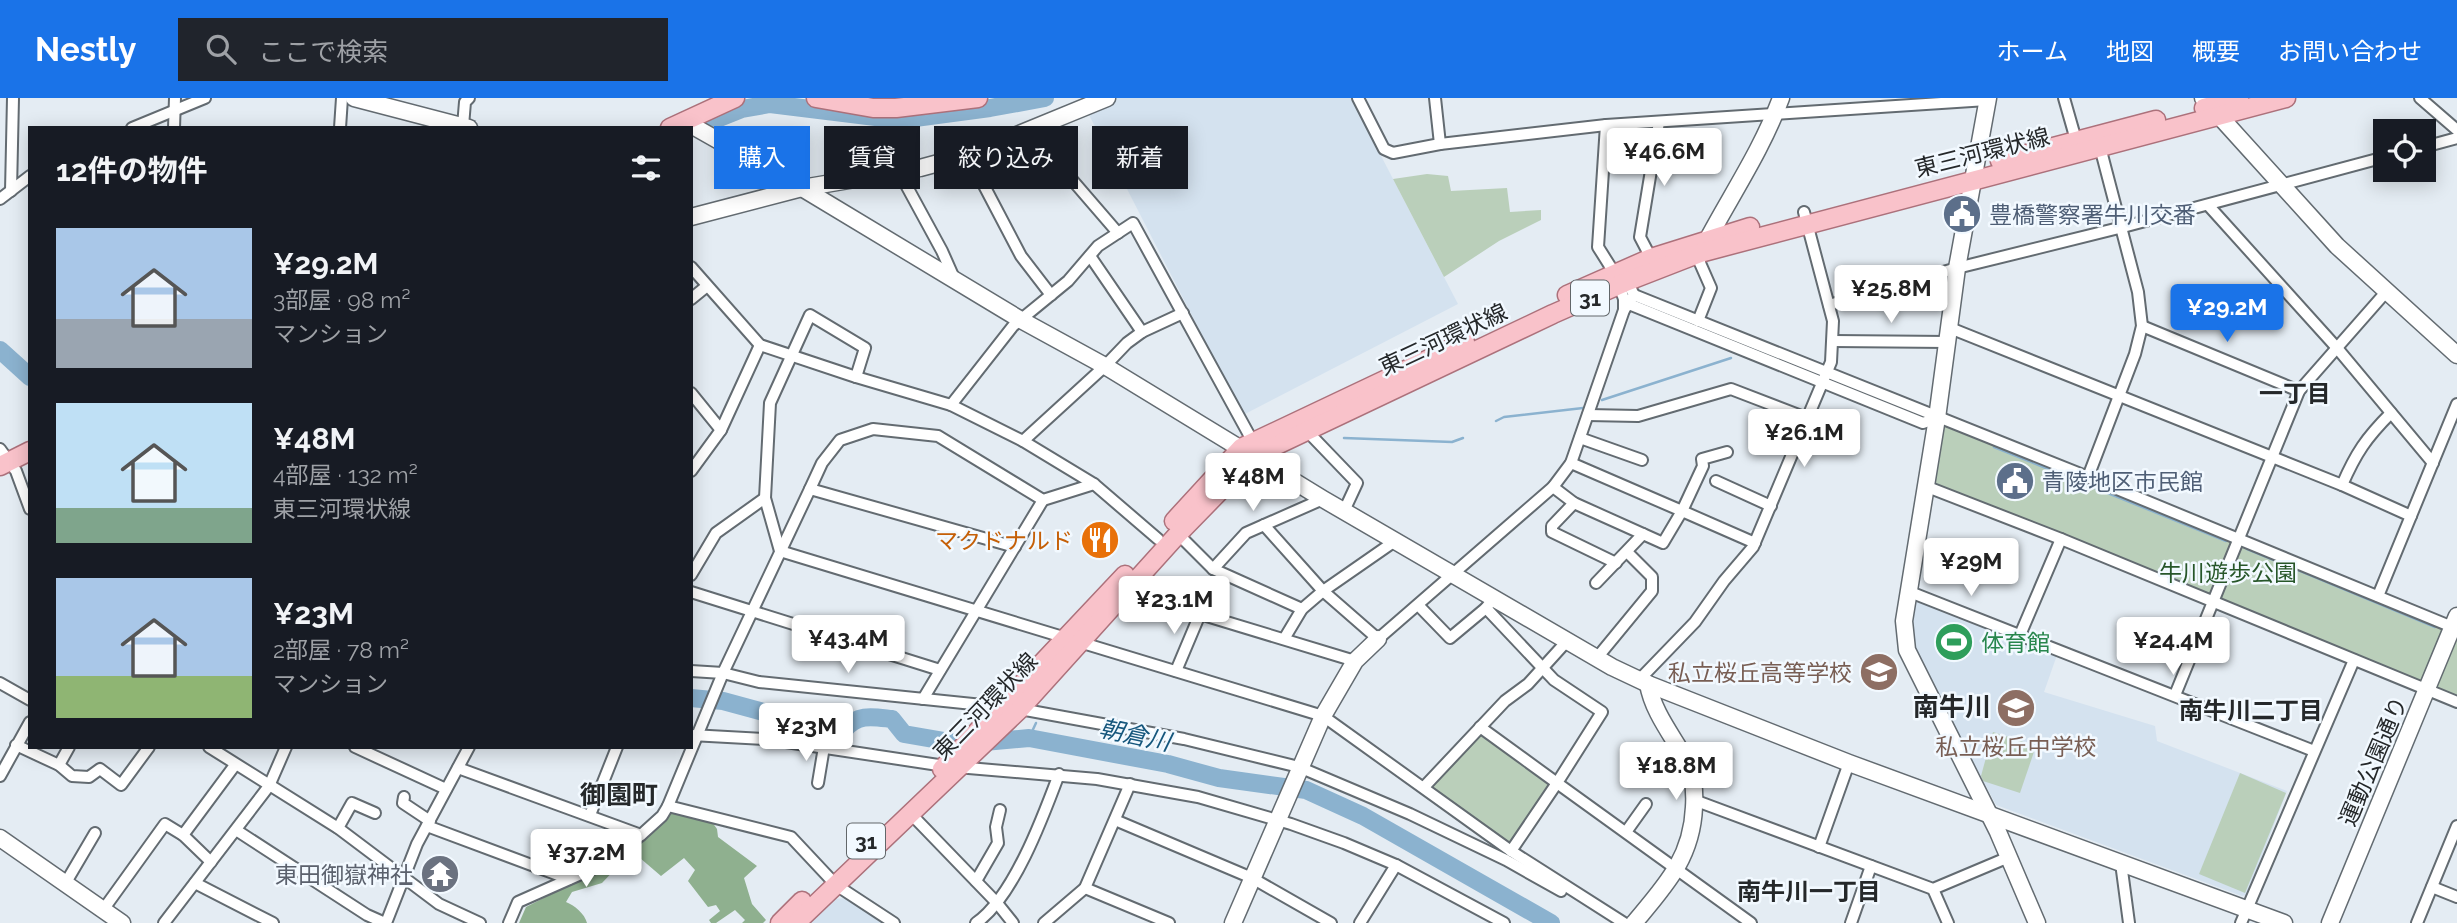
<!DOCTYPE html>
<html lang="ja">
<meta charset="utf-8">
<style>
:root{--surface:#171b24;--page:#20242c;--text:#f1f3f6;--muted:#9ea1a6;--accent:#1a73e8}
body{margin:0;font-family:Raleway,"Noto Sans JP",sans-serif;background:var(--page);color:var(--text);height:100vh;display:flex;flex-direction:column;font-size:26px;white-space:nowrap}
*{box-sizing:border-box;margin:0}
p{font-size:23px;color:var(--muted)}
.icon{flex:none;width:38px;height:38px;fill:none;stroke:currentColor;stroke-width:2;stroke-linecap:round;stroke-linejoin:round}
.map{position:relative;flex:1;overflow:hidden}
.sheet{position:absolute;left:28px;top:28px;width:665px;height:623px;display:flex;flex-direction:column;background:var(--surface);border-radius:0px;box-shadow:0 4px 18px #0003}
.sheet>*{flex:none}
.hud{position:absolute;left:714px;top:28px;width:665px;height:63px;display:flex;gap:14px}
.controls{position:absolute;left:2373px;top:21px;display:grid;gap:14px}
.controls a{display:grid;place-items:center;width:63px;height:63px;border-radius:0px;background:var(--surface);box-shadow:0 4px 18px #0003;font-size:35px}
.price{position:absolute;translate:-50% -60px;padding:0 16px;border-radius:7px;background:#fff;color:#222;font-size:23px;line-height:46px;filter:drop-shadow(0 2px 4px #0008)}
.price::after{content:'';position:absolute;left:50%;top:42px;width:21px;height:16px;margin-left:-10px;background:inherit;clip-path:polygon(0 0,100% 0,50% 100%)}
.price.selected{background:var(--accent);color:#fff}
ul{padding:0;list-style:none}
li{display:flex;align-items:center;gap:21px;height:175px;padding:0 28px}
li span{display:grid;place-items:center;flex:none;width:196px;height:140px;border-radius:0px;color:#555}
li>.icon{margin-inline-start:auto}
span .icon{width:84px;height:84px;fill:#fffc;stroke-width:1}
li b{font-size:30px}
h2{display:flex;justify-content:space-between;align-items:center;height:84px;padding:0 28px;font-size:30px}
.chip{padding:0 24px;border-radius:0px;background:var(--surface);box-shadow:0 4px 18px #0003;font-size:24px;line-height:63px}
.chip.selected{background:var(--accent);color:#fff}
header{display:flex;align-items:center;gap:42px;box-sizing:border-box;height:98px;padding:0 35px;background:var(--accent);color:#fff}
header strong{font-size:33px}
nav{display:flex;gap:38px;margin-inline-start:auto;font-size:24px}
.search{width:490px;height:63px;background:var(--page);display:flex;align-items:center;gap:18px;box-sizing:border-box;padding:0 24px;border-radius:0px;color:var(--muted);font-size:26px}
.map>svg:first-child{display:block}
.built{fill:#d4e2ef}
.green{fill:#bacfba}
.forest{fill:#8fb08f}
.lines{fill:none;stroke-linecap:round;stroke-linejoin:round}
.stream{stroke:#8bb2cf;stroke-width:2.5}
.river{stroke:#8bb2cf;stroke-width:18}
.street-casing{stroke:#636b71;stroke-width:14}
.secondary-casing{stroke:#636b71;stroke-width:19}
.primary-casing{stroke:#ac717b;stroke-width:21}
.street{stroke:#fff;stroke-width:10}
.secondary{stroke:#fff;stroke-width:16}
.primary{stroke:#f9c2ca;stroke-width:18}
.labels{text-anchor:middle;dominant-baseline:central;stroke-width:5;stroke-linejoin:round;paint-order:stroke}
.shield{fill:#f2f9ff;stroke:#62676a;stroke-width:2}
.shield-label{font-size:21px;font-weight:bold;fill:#25282a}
.street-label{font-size:23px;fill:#25282a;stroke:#f2f9ff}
.service-label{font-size:23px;fill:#4e5e75;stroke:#f2f9ff;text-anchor:start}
.food-label{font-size:23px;fill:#c56008;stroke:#f2f9ff;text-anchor:end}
.park-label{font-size:23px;fill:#275629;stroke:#f2f9ff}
.leisure-label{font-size:23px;fill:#27864d;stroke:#f2f9ff;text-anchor:start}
.education-label{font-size:23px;fill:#785e54;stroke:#f2f9ff;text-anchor:end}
.worship-label{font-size:23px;fill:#5b616d;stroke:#f2f9ff;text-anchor:end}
.neighbourhood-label{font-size:24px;font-weight:bold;fill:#25282a;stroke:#f2f9ff}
.water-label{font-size:24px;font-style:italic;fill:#15567c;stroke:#f2f9ff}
.quarter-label{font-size:26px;font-weight:bold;fill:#25282a;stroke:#f2f9ff}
</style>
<header>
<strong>Nestly</strong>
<div class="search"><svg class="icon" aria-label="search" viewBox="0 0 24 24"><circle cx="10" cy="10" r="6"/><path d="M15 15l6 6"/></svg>ここで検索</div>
<nav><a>ホーム</a><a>地図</a><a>概要</a><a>お問い合わせ</a></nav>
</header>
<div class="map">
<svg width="2457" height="825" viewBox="0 0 2457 825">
<rect width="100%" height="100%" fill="#e4ecf3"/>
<g class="built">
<path d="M1117,0h234l107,206 -215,111 -155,-302z"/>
<path d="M1910,500l10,1 137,56 -13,37 111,34 2,15 130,50 -40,104 -5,1 -246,-91 -83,-157z"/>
<path d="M846,800l38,25h-74l25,-24z"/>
</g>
<g class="green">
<path d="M1427,76l21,2 3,15 56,-3 3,24 31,-2v10l-42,21 -55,36 -51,-98z"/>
<path d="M1937,320l520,211v73l-532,-216z"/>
<path d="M1480,634l71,52 -42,60 -78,-57z"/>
<path d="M1993,634l43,14 -16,47 -37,-12 -2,-5z"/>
<path d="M2240,675l46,20 -41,100 -46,-19z"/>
</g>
<path class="forest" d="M671,714l41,10 5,7 1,8 39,29 -13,12 8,26 14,16 -3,3h-21l3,-3 -10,-10 -19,13h-5l-2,-3 11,-9 -4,-6 -8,2 -20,-26 7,-11 -11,-12 -23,18 -21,-18 -8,7 -10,-3 -20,21 -30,9 -6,10c8,3 19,12 21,21h-68l7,-16 86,-44z"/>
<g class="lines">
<g class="stream">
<path d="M1602,302l129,-42"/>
<path d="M1496,323l8,-4 79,-9"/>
<path d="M1344,340l108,4 11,-4"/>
<path d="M1994,349l232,94"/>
<path d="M2247,451l188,78"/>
<path d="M1029,640l7,-15"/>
</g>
<g class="river">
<path d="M712,23l30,-12 28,-5 130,16 90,-12 55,-10"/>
<path d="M0,252l30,27"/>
<path d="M691,600l32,3 55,15 67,13c13,-16 29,-12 47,-10l12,15 58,10 67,-6 139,26 51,14 87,12 57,26 188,107"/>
</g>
<g class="street-casing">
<g id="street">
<path d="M1358,0l26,51 9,4 47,-9 166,-19 381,-25"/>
<path d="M1435,0l5,46"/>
<path d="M2064,0l12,42"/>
<path d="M2420,0l37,32"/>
<path d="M1606,27l-8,122 17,27 9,25v11"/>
<path d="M463,28l2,-24 4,-4"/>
<path d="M132,30l73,-30"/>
<path d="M174,30l1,-30"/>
<path d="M340,30l2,-30"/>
<path d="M1030,33l88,102"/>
<path d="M2424,49l33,-9"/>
<path d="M968,57l53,101 30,39"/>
<path d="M899,74l43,79 12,27"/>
<path d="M11,93l2,-93"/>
<path d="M0,101l30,-23"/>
<path d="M2208,107l129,143 96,115"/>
<path d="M1090,158l52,76"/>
<path d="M1651,160l-11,-21 19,-115"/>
<path d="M691,169l69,78 96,32 95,28 72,36 71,43 64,55"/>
<path d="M1634,197l454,182 369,152"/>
<path d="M691,201l16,-13"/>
<path d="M1629,206l294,119 14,-5"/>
<path d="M1829,207l128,-37 166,-41 262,-70"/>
<path d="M1698,223l13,-33 -11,-25v-10"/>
<path d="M2142,228l157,65"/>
<path d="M1950,230l392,157 69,31"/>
<path d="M1833,243l115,1"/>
<path d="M856,279l9,-29 -55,-33 -40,88 -5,95 15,53 543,165 188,135 113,72"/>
<path d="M691,295l30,37"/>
<path d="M951,307l62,-79 55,-45 30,-35 35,-23 120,219v4"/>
<path d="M1588,317l50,1 93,-27 78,30"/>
<path d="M1307,333l50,52 -13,28"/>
<path d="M1580,340l62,22"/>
<path d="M1023,343l82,-75 22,-23 15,-11 41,-19"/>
<path d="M0,351l16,22 14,38"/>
<path d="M1571,365l111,48 21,-45 -1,-7 25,-7"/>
<path d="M691,373l30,-41 39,-85"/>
<path d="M2088,379l47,-123 7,-28 -4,-34 -38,-145"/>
<path d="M1716,383l55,25"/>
<path d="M2342,387c14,-32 24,-47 49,-72"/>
<path d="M1925,388l136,53 396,163"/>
<path d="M1553,389l21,16 89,40 19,-32 73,32"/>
<path d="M810,391l205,58"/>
<path d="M1574,405l-22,23v6l64,31"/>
<path d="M1264,427l59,66 55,48 175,-152 18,-24 53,-153 10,-15 -3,-6"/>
<path d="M1178,436l35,35 89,40"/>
<path d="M1213,471l33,-36 77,-34"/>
<path d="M691,477l25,-42 49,-35"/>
<path d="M1596,485l47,-49"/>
<path d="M1127,493l21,19 52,4 155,47"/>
<path d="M691,494l249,78"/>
<path d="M1910,494l404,159"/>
<path d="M2378,498l79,-192"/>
<path d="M1493,501l-7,9 68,72 48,32 -45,71 194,140"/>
<path d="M1418,507l32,33 36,-30"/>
<path d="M2020,537l41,-96"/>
<path d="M2143,539l48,19"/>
<path d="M1284,541l18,-30 21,-18 72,-50"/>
<path d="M1596,561l56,-68v-14l-25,-25"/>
<path d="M691,573l32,2 36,9 243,25"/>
<path d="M1176,573l24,-57"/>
<path d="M1639,582l56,-58 29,-41 29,-34 78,-185 2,-41 -29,-109"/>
<path d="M0,585l30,17"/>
<path d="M2175,597l124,-304 87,-99"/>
<path d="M923,601l120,-199"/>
<path d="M1020,611l164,30 115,28 111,47 96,46 55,31"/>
<path d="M1480,629l77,56 -46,68"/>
<path d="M691,637l75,4 179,27 152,13 101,18 93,27 53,19 52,22 108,58"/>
<path d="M16,647l43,20 13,11 17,1 11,-8 21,16 28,-38"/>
<path d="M209,649l129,81 101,76 41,19"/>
<path d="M355,649l91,42"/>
<path d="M59,667l10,-18"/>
<path d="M458,670l183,67 21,-19 6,-10 123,31 45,48 58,38"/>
<path d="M0,678l30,-54"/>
<path d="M818,685l6,-36"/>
<path d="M1424,689l81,-86 23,-17 39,-43"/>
<path d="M404,699l-1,6 27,18"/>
<path d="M1694,702l239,89 76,-32"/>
<path d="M668,708l55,-133 87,-184 12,-26 18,-23 33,-11 65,7 105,64 51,-16"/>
<path d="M911,716l86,89 16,20"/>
<path d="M590,717l27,-68"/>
<path d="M1115,722l137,58 79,45"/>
<path d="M427,728l142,53"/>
<path d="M338,730l14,-25 23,10"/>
<path d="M236,732l131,85 18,8"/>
<path d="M1626,734l20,-28"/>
<path d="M183,737l52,-70"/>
<path d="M1819,749l30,-84"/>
<path d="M2121,765l8,60"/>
<path d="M976,783l22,-38 -2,-16 4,-17"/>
<path d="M195,785l78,40"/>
<path d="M65,786l30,-51"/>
<path d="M2432,789l25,10"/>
<path d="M1085,790l84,35"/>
<path d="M1933,791l15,34"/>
<path d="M103,812l62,-86 18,11 28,27"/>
<path d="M164,825l105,-137 17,-39"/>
<path d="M386,825l31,-79 52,-97"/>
<path d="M509,825l9,-21 90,-40 33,-27"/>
<path d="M976,825c37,-25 67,-106 83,-149"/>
<path d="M1044,825l41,-35 45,-104"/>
<path d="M1360,825l36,-58"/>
<path d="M1851,825l20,-57"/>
<path d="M2241,825l113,-263"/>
<path d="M2417,825l40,-97"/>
</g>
</g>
<g class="secondary-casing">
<g id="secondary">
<path d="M354,0l115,30"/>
<path d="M1988,0l-31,170 -20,150 -33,203 3,29 91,182 39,91"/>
<path d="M2203,0l134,148 120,109"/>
<path d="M684,23l118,67 219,132 84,46 218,133 289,168 36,17 201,79 435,160"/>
<path d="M691,119l111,-29 118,-20 48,-13 139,-57"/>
<path d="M1703,150c26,-50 58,-96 78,-150"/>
<path d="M0,740l122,85"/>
<path d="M1233,825l90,-207 32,-55 23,-22"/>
<path d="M1634,825c31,-37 58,-65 60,-116 1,-15 -1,-33 -8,-47 -14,-25 -33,-48 -38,-76"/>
<path d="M2330,825l127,-307"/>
</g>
</g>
<g class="primary-casing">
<g id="primary">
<path d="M816,0l57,10h23l82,-10"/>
<path d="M2204,10l35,-10"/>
<path d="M670,30l65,-30"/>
<path d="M2000,63l156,-41"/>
<path d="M1567,197l84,-37 99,-31"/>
<path d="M0,368l30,-15"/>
<path d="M1174,423l67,-73 224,-106"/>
<path d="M942,671l183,-194"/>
<path d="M780,825l22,-22"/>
<path d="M796,825l224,-214 158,-175 76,-78 299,-142 75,-33 72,-28 586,-155"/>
</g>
</g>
<use href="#street" class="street"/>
<use href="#secondary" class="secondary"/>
<use href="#primary" class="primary"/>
</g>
<defs>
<g id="civic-disc" transform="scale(2.0125)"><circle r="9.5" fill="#5c6f8a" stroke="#f2f9ff"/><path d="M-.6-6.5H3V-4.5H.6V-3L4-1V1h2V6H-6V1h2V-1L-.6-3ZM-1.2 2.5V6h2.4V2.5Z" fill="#fff"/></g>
<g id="restaurant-disc" transform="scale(2.0125)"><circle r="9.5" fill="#e8710a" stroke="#f2f9ff"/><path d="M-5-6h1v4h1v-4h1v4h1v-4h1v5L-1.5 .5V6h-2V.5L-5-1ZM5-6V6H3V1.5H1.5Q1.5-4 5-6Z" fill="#fff"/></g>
<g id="stadium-disc" transform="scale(2.0125)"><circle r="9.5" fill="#2e9e5b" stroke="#f2f9ff"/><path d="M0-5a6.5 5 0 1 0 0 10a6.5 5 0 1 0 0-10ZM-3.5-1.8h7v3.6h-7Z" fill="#fff"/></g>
<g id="school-disc" transform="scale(2.0125)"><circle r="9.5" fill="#8d6e63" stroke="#f2f9ff"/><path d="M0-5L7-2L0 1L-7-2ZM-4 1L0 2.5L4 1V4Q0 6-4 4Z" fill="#fff"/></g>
<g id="temple-disc" transform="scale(2.0125)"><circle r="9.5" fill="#6b7280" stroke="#f2f9ff"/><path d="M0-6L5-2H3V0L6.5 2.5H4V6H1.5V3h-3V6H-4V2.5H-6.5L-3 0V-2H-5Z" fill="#fff"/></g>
</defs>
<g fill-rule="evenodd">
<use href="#civic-disc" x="1962" y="116"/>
<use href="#civic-disc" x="2015" y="383"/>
<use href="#restaurant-disc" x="1100" y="442"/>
<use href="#stadium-disc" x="1954" y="544"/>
<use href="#school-disc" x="1879" y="574"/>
<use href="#school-disc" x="2016" y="610"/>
<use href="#temple-disc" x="440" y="776"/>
</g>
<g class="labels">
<g class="shield">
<rect x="1571" y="182.5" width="38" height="35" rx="5"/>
<rect x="847" y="725.5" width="38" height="35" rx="5"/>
</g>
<g class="shield-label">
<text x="1590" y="200">31</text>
<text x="866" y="743">31</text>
</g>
<g class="street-label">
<text transform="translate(1982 54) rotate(-14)">東三河環状線</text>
<text transform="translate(1443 241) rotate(-25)">東三河環状線</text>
<text transform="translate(985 608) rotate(-46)">東三河環状線</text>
<text transform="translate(2373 663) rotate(-67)">運動公園通り</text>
</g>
<g class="service-label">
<text x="1989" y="116">豊橋警察署牛川交番</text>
<text x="2042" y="383">青陵地区市民館</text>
</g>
<g class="food-label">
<text x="1073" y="442">マクドナルド</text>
</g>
<g class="park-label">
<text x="2228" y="474">牛川遊歩公園</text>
</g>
<g class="leisure-label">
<text x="1981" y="544">体育館</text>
</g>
<g class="education-label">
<text x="1852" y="574">私立桜丘高等学校</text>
<text x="2016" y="648" text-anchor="middle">私立桜丘中学校</text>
</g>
<g class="worship-label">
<text x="413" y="776">東田御嶽神社</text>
</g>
<g class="neighbourhood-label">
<text x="2295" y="295">一丁目</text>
<text x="2251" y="612">南牛川二丁目</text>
<text x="1809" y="793">南牛川一丁目</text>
</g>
<g class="water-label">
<text transform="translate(1135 637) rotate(12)">朝倉川</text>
</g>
<g class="quarter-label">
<text x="1952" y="609">南牛川</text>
<text x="619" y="697">御園町</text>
</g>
</g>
</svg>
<div class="controls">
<a><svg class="icon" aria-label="locate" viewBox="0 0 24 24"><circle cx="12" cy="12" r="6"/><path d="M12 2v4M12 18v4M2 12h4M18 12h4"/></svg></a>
</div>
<b class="price" style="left:1664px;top:90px">¥46.6M</b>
<b class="price" style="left:1891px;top:227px">¥25.8M</b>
<b class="price selected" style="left:2227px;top:246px">¥29.2M</b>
<b class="price" style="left:1804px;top:371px">¥26.1M</b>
<b class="price" style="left:1253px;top:415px">¥48M</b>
<b class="price" style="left:1971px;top:500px">¥29M</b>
<b class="price" style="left:1174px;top:538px">¥23.1M</b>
<b class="price" style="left:848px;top:577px">¥43.4M</b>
<b class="price" style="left:2173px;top:579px">¥24.4M</b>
<b class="price" style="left:806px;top:665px">¥23M</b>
<b class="price" style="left:1676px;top:704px">¥18.8M</b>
<b class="price" style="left:586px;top:791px">¥37.2M</b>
<div class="hud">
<a class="chip selected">購入</a>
<a class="chip">賃貸</a>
<a class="chip">絞り込み</a>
<a class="chip">新着</a>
</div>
<section class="sheet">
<h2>12件の物件<svg class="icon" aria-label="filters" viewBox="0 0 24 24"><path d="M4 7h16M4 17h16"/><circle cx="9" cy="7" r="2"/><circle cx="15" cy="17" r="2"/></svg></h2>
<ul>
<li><span style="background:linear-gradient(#a9c7e8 65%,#9aa5b1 0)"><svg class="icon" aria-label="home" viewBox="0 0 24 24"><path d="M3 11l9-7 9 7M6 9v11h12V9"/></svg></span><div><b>¥29.2M</b><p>3部屋 · 98 m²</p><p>マンション</p></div></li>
<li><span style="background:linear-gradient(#bfe0f5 75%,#7fa58c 0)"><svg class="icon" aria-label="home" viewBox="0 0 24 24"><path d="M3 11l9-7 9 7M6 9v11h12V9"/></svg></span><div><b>¥48M</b><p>4部屋 · 132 m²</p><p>東三河環状線</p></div></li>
<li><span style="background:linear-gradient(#a9c7e8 70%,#8fb573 0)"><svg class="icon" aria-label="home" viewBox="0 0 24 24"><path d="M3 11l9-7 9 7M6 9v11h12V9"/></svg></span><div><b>¥23M</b><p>2部屋 · 78 m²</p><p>マンション</p></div></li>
</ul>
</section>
</div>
